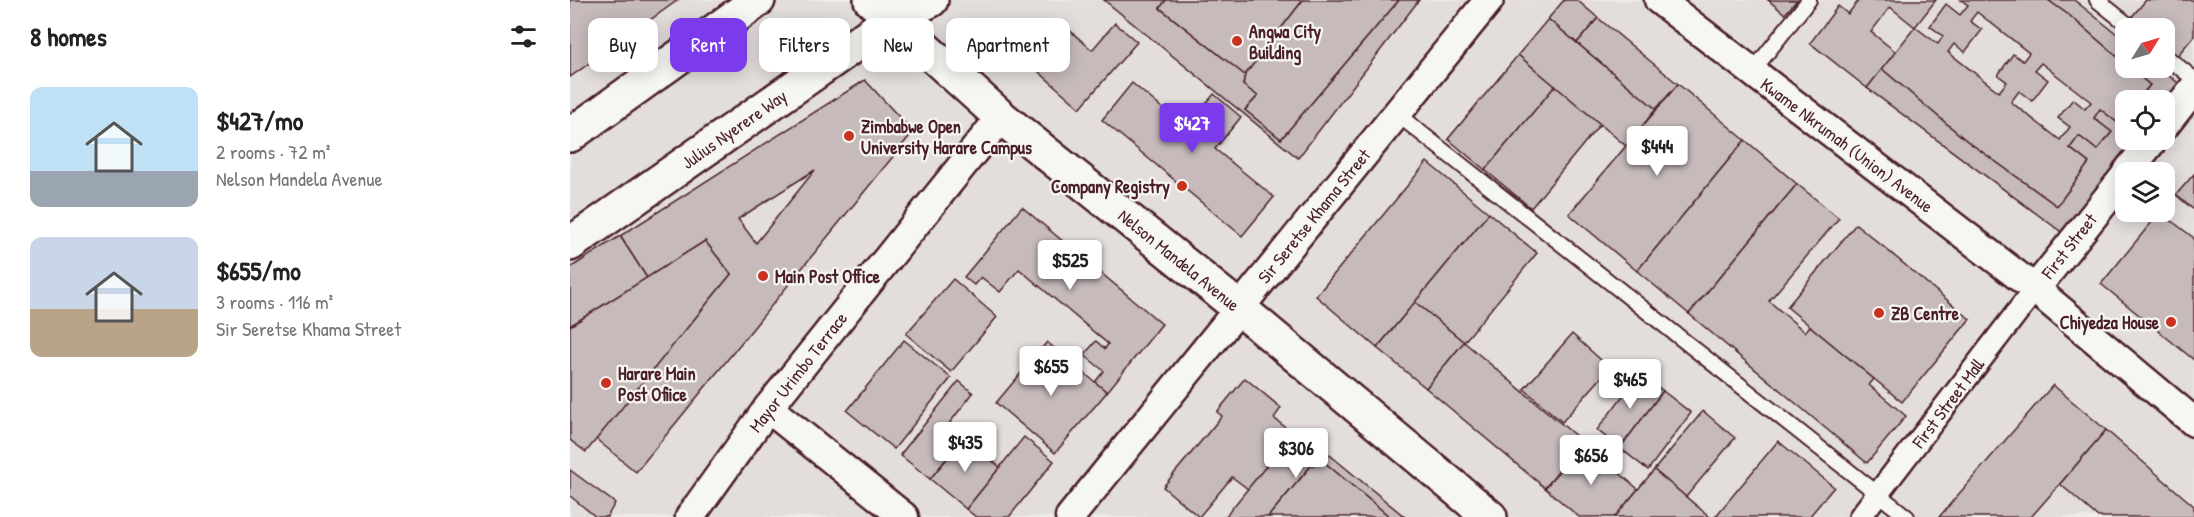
<!DOCTYPE html>
<meta charset="utf-8">
<style>
:root{--surface:#fff;--page:#f2f2f2;--text:#222;--muted:#767676;--accent:#7c3aed}
body{margin:0;font-family:"Patrick Hand",sans-serif;background:var(--page);color:var(--text);height:100vh;display:flex;flex-direction:column;font-size:22px;white-space:nowrap}
*{box-sizing:border-box;margin:0}
p{font-size:20px;color:var(--muted)}
.icon{flex:none;width:33px;height:33px;fill:none;stroke:currentColor;stroke-width:2;stroke-linecap:round;stroke-linejoin:round}
.map{position:relative;flex:1;overflow:hidden}
.drawer{display:flex;flex-direction:column;background:var(--surface);width:570px}
.drawer>*{flex:none}
.hud{position:absolute;left:18px;top:18px;width:570px;height:54px;display:flex;gap:12px}
.needle{width:39px;rotate:53deg}
.fabs{position:absolute;left:1545px;top:18px;display:grid;gap:12px}
.fabs a{display:grid;place-items:center;width:60px;height:60px;border-radius:12px;background:var(--surface);box-shadow:0 3px 15px #0003;font-size:30px}
.price{position:absolute;translate:-50% -51px;padding:0 14px;border-radius:6px;background:#fff;color:#222;font-size:20px;line-height:39px;filter:drop-shadow(0 2px 3px #0008)}
.price::after{content:'';position:absolute;left:50%;top:36px;width:18px;height:14px;margin-left:-9px;background:inherit;clip-path:polygon(0 0,100% 0,50% 100%)}
.price.selected{background:var(--accent);color:#fff}
ul{padding:0;list-style:none}
li{display:flex;align-items:center;gap:18px;height:150px;padding:0 30px}
li span{display:grid;place-items:center;flex:none;width:168px;height:120px;border-radius:12px;color:#555}
li>.icon{margin-inline-start:auto}
span .icon{width:72px;height:72px;fill:#fffc;stroke-width:1}
li b{font-size:26px}
h2{display:flex;justify-content:space-between;align-items:center;height:72px;padding:0 30px;font-size:26px}
.pill{padding:0 21px;border-radius:12px;background:var(--surface);box-shadow:0 3px 15px #0003;font-size:21px;line-height:54px}
.pill.selected{background:var(--accent);color:#fff}
main{display:flex;flex:1;min-height:0}
.map>svg:first-child{display:block}
.built{fill:#e3dedc;fill-rule:evenodd}
.building{fill:#c6babb;stroke:#4a1f2b;stroke-width:1.5;fill-rule:evenodd}
.lines{fill:none;stroke-linecap:round;stroke-linejoin:round}
.service-casing{stroke:#4a1f2b;stroke-width:18}
.pedestrian-casing{stroke:#4a1f2b;stroke-width:26}
.minor-casing{stroke:#4a1f2b;stroke-width:33}
.tertiary-casing{stroke:#4a1f2b;stroke-width:38}
.primary-casing{stroke:#4a1f2b;stroke-width:38}
.service{stroke:#f6f6f2;stroke-width:14}
.pedestrian{stroke:#f6f6f2;stroke-width:21}
.minor{stroke:#f6f6f2;stroke-width:28}
.tertiary{stroke:#f6f6f2;stroke-width:33}
.primary{stroke:#f6f6f2;stroke-width:33}
.poi-dot{fill:#c8321e;stroke:#f6f6f2;stroke-width:2}
.labels{text-anchor:middle;dominant-baseline:central;stroke-width:4.5;stroke-linejoin:round;paint-order:stroke}
.poi-label{font-size:18px;font-weight:bold;fill:#4a1f2b;stroke:#f6f6f2;text-anchor:start}
.street-label{font-size:18px;fill:#4a1f2b;stroke:#f6f6f2}
</style>
<main>
<section class="drawer">
<h2>8 homes<svg class="icon" aria-label="filters" viewBox="0 0 24 24"><path d="M4 7h16M4 17h16"/><circle cx="9" cy="7" r="2"/><circle cx="15" cy="17" r="2"/></svg></h2>
<ul>
<li><span style="background:linear-gradient(#bfe0f5 70%,#9aa5b1 0)"><svg class="icon" aria-label="home" viewBox="0 0 24 24"><path d="M3 11l9-7 9 7M6 9v11h12V9"/></svg></span><div><b>$427/mo</b><p>2 rooms · 72 m²</p><p>Nelson Mandela Avenue</p></div></li>
<li><span style="background:linear-gradient(#c9d6e8 60%,#b9a48a 0)"><svg class="icon" aria-label="home" viewBox="0 0 24 24"><path d="M3 11l9-7 9 7M6 9v11h12V9"/></svg></span><div><b>$655/mo</b><p>3 rooms · 116 m²</p><p>Sir Seretse Khama Street</p></div></li>
</ul>
</section>
<div class="map">
<svg width="1624" height="517" viewBox="0 0 1624 517">
<rect width="100%" height="100%" fill="#efedea"/>
<filter id="ink" filterUnits="userSpaceOnUse"><feTurbulence type="fractalNoise" baseFrequency=".0167" numOctaves="2"/><feDisplacementMap in="SourceGraphic" scale="12" xChannelSelector="R" yChannelSelector="G"/><feConvolveMatrix kernelMatrix="1 2 1 2 8 2 1 2 1" color-interpolation-filters="sRGB"/></filter>
<g filter="url(#ink)">
<path class="built" d="M0,0h1624v517h-1624zM1556,28h38v40h-38zM1556,100h38v40h-38zM1556,172h38v40h-38z"/>
<g class="building">
<path d="M0,0h108l-108,77z"/>
<path d="M534,0h62l-6,8 85,67 -2,10 15,11 -13,14 36,29 118,-139h20l-121,158z"/>
<path d="M596,0h137l-58,75 -85,-67z"/>
<path d="M733,0h96l-118,139 -36,-29 13,-14 -15,-11 2,-10z"/>
<path d="M994,0h13l21,18 -21,25 -29,-24z"/>
<path d="M1198,0h29l-12,14z"/>
<path d="M1289,0h77l-21,27 -25,-20 -19,25 25,20 -29,36 -57,-45 28,-37 10,8z"/>
<path d="M1391,0h87l21,15 57,49v4h4l20,17 -12,15h-12v16l-7,8 -19,-15 -6,9 18,14 -15,18 -18,-14 -9,12 19,15 -32,43 -90,-65 -85,-72 33,-42 23,17 5,-8 -13,-10 16,-22 14,11 8,-10zM1407,12l52,41 -6,8 -10,-7 -15,21 9,7 -8,10 -51,-40 6,-8 11,8 17,-22 -12,-9zM1471,63l50,39 -6,7 -12,-10 -15,19 12,9 -10,13 -49,-38 8,-11 13,10 16,-21 -13,-10z"/>
<path d="M1478,0h26l52,41v23l-57,-49z"/>
<path d="M1576,0h48v36l-17,20 -13,-10v-18h-22l-12,-9z"/>
<path d="M1028,18l80,66 -22,25 -79,-66z"/>
<path d="M978,19l108,90 -30,37 -108,-91z"/>
<path d="M545,23l22,19 -57,66 -48,-42 34,-39 26,23z"/>
<path d="M948,55l37,31 -70,84 -37,-31z"/>
<path d="M1560,68h28l23,17 -17,21v-6h-26l12,-15z"/>
<path d="M1312,69l85,72 90,65 32,-43 -19,-15 9,-12 18,14 15,-18 -18,-14 6,-9 19,15 7,-8v24h12l-74,94 -197,-146z"/>
<path d="M295,80l48,52 -277,340 -40,-33 135,-165 -26,-33 -58,37 -27,-42zM245,170l-59,73 -18,-24z"/>
<path d="M562,83l54,45 28,-34 27,23 -26,32 59,48 -32,39 -140,-116z"/>
<path d="M1108,84l67,56 -108,131 -68,-57z"/>
<path d="M985,86l45,38 -69,84 -46,-38z"/>
<path d="M1175,140l52,44 -108,130 -52,-43z"/>
<path d="M857,162l62,51 -112,135 -61,-52z"/>
<path d="M1624,174v36l-18,-15z"/>
<path d="M1227,184l42,34 -70,83 36,31 5,-6 64,53 -5,6 37,31 -39,47 -178,-149z"/>
<path d="M452,207l140,117 -55,68 -12,-10 9,-11 -20,-16 12,-14 9,8 3,-5 -89,-75 -19,23 -19,-15 -7,8 -10,-8z"/>
<path d="M1590,212l34,26v122l-93,-76z"/>
<path d="M919,213l48,40 -73,89 -49,-40z"/>
<path d="M1286,224l114,95 -68,83 -115,-95z"/>
<path d="M50,236l27,42 -77,48v-58z"/>
<path d="M135,241l26,33 -145,178 -16,-12v-114z"/>
<path d="M383,279l44,38 -46,55 -45,-38z"/>
<path d="M845,302l49,40 -38,46 -49,-40z"/>
<path d="M1002,334l38,34 -48,54 -38,-33z"/>
<path d="M334,340l47,38 -57,71 -47,-38z"/>
<path d="M477,342l60,50 -52,61 -59,-50z"/>
<path d="M894,342l119,100 -38,46 -119,-100z"/>
<path d="M1070,373l23,18 -43,57 -23,-18z"/>
<path d="M675,378l36,30 -7,10 19,16 -45,55 -16,-12 -33,40 -36,-30 59,-71 -5,-4z"/>
<path d="M389,381l14,12 -25,32 16,13 -34,41 -30,-24z"/>
<path d="M1483,385l53,45 -46,54 -29,33h-92z"/>
<path d="M1093,391l28,22 -43,57 -28,-22z"/>
<path d="M1133,411l32,27 -49,59 -32,-27z"/>
<path d="M727,428l108,89h-15l-65,-54 -14,3 -43,51h-43z"/>
<path d="M1536,430l88,76v11h-96l-38,-33z"/>
<path d="M454,437l30,24 -45,56h-33l-10,-8z"/>
<path d="M394,438l36,29 -34,42 -36,-30z"/>
<path d="M1208,441l56,46 -25,30h-94z"/>
<path d="M1013,442l55,47 -23,28h-36l-34,-29z"/>
<path d="M755,463l65,54h-122l43,-51z"/>
<path d="M0,470l45,33 -8,14h-11l-26,-21z"/>
<path d="M1084,470l56,47h-95z"/>
</g>
<g class="lines">
<g class="service-casing">
<g id="service">
<path d="M1527,0l35,28"/>
<path d="M1594,55l30,24"/>
<path d="M1182,72l57,-72"/>
<path d="M827,114l510,403"/>
</g>
</g>
<g class="pedestrian-casing">
<path id="pedestrian" d="M1290,517l175,-228"/>
</g>
<g class="minor-casing">
<g id="minor">
<path d="M1089,0l376,289 159,133"/>
<path d="M1594,126l30,-38"/>
<path d="M1557,172l26,-32"/>
<path d="M1465,289l91,-114"/>
<path d="M198,408l136,109"/>
<path d="M120,517l78,-109 233,-291"/>
<path d="M500,517l419,-517"/>
</g>
</g>
<g class="tertiary-casing">
<path id="tertiary" d="M301,0l130,117 238,191 251,209"/>
</g>
<g class="primary-casing">
<g id="primary">
<path d="M0,135l188,-135"/>
<path d="M0,244l323,-226 38,-18"/>
</g>
</g>
<use href="#service" class="service"/>
<use href="#pedestrian" class="pedestrian"/>
<use href="#minor" class="minor"/>
<use href="#tertiary" class="tertiary"/>
<use href="#primary" class="primary"/>
</g>
</g>
<g class="poi-dot">
<circle cx="667" cy="41" r="6"/>
<circle cx="279" cy="136" r="6"/>
<circle cx="612" cy="186" r="6"/>
<circle cx="193" cy="276" r="6"/>
<circle cx="1309" cy="313" r="6"/>
<circle cx="1601" cy="322" r="6"/>
<circle cx="36" cy="383" r="6"/>
</g>
<g class="labels">
<g class="poi-label">
<text x="679" y="31">Angwa City<tspan x="679" dy="21">Building</tspan></text>
<text x="291" y="126">Zimbabwe Open<tspan x="291" dy="21">University Harare Campus</tspan></text>
<text x="600" y="186" text-anchor="end">Company Registry</text>
<text x="205" y="276">Main Post Office</text>
<text x="1321" y="313">ZB Centre</text>
<text x="1589" y="322" text-anchor="end">Chiyedza House</text>
<text x="48" y="373">Harare Main<tspan x="48" dy="21">Post Ofiice</tspan></text>
</g>
<g class="street-label">
<text transform="translate(164 129) rotate(-35)">Julius Nyerere Way</text>
<text transform="translate(1277 145) rotate(37)">Kwame Nkrumah (Union) Avenue</text>
<text transform="translate(744 216) rotate(-51)">Sir Seretse Khama Street</text>
<text transform="translate(1499 246) rotate(-52)">First Street</text>
<text transform="translate(609 260) rotate(39)">Nelson Mandela Avenue</text>
<text transform="translate(228 372) rotate(-52)">Mayor Urimbo Terrace</text>
<text transform="translate(1378 403) rotate(-53)">First Street Mall</text>
</g>
</g>
</svg>
<div class="fabs">
<a><svg class="needle" viewBox="-14 -14 28 28"><path d="M0-13l5 13h-10z" fill="#e53935"/><path d="M0 13l5-13h-10z" fill="#767676"/></svg></a>
<a><svg class="icon" aria-label="locate" viewBox="0 0 24 24"><circle cx="12" cy="12" r="6"/><path d="M12 2v4M12 18v4M2 12h4M18 12h4"/></svg></a>
<a><svg class="icon" aria-label="layers" viewBox="0 0 24 24"><path d="M12 4l9 5-9 5-9-5zM3 14l9 5 9-5"/></svg></a>
</div>
<b class="price selected" style="left:622px;top:154px">$427</b>
<b class="price" style="left:1087px;top:177px">$444</b>
<b class="price" style="left:500px;top:291px">$525</b>
<b class="price" style="left:481px;top:397px">$655</b>
<b class="price" style="left:1060px;top:410px">$465</b>
<b class="price" style="left:395px;top:473px">$435</b>
<b class="price" style="left:726px;top:479px">$306</b>
<b class="price" style="left:1021px;top:486px">$656</b>
<div class="hud">
<a class="pill">Buy</a>
<a class="pill selected">Rent</a>
<a class="pill">Filters</a>
<a class="pill">New</a>
<a class="pill">Apartment</a>
</div>
</div>
</main>
